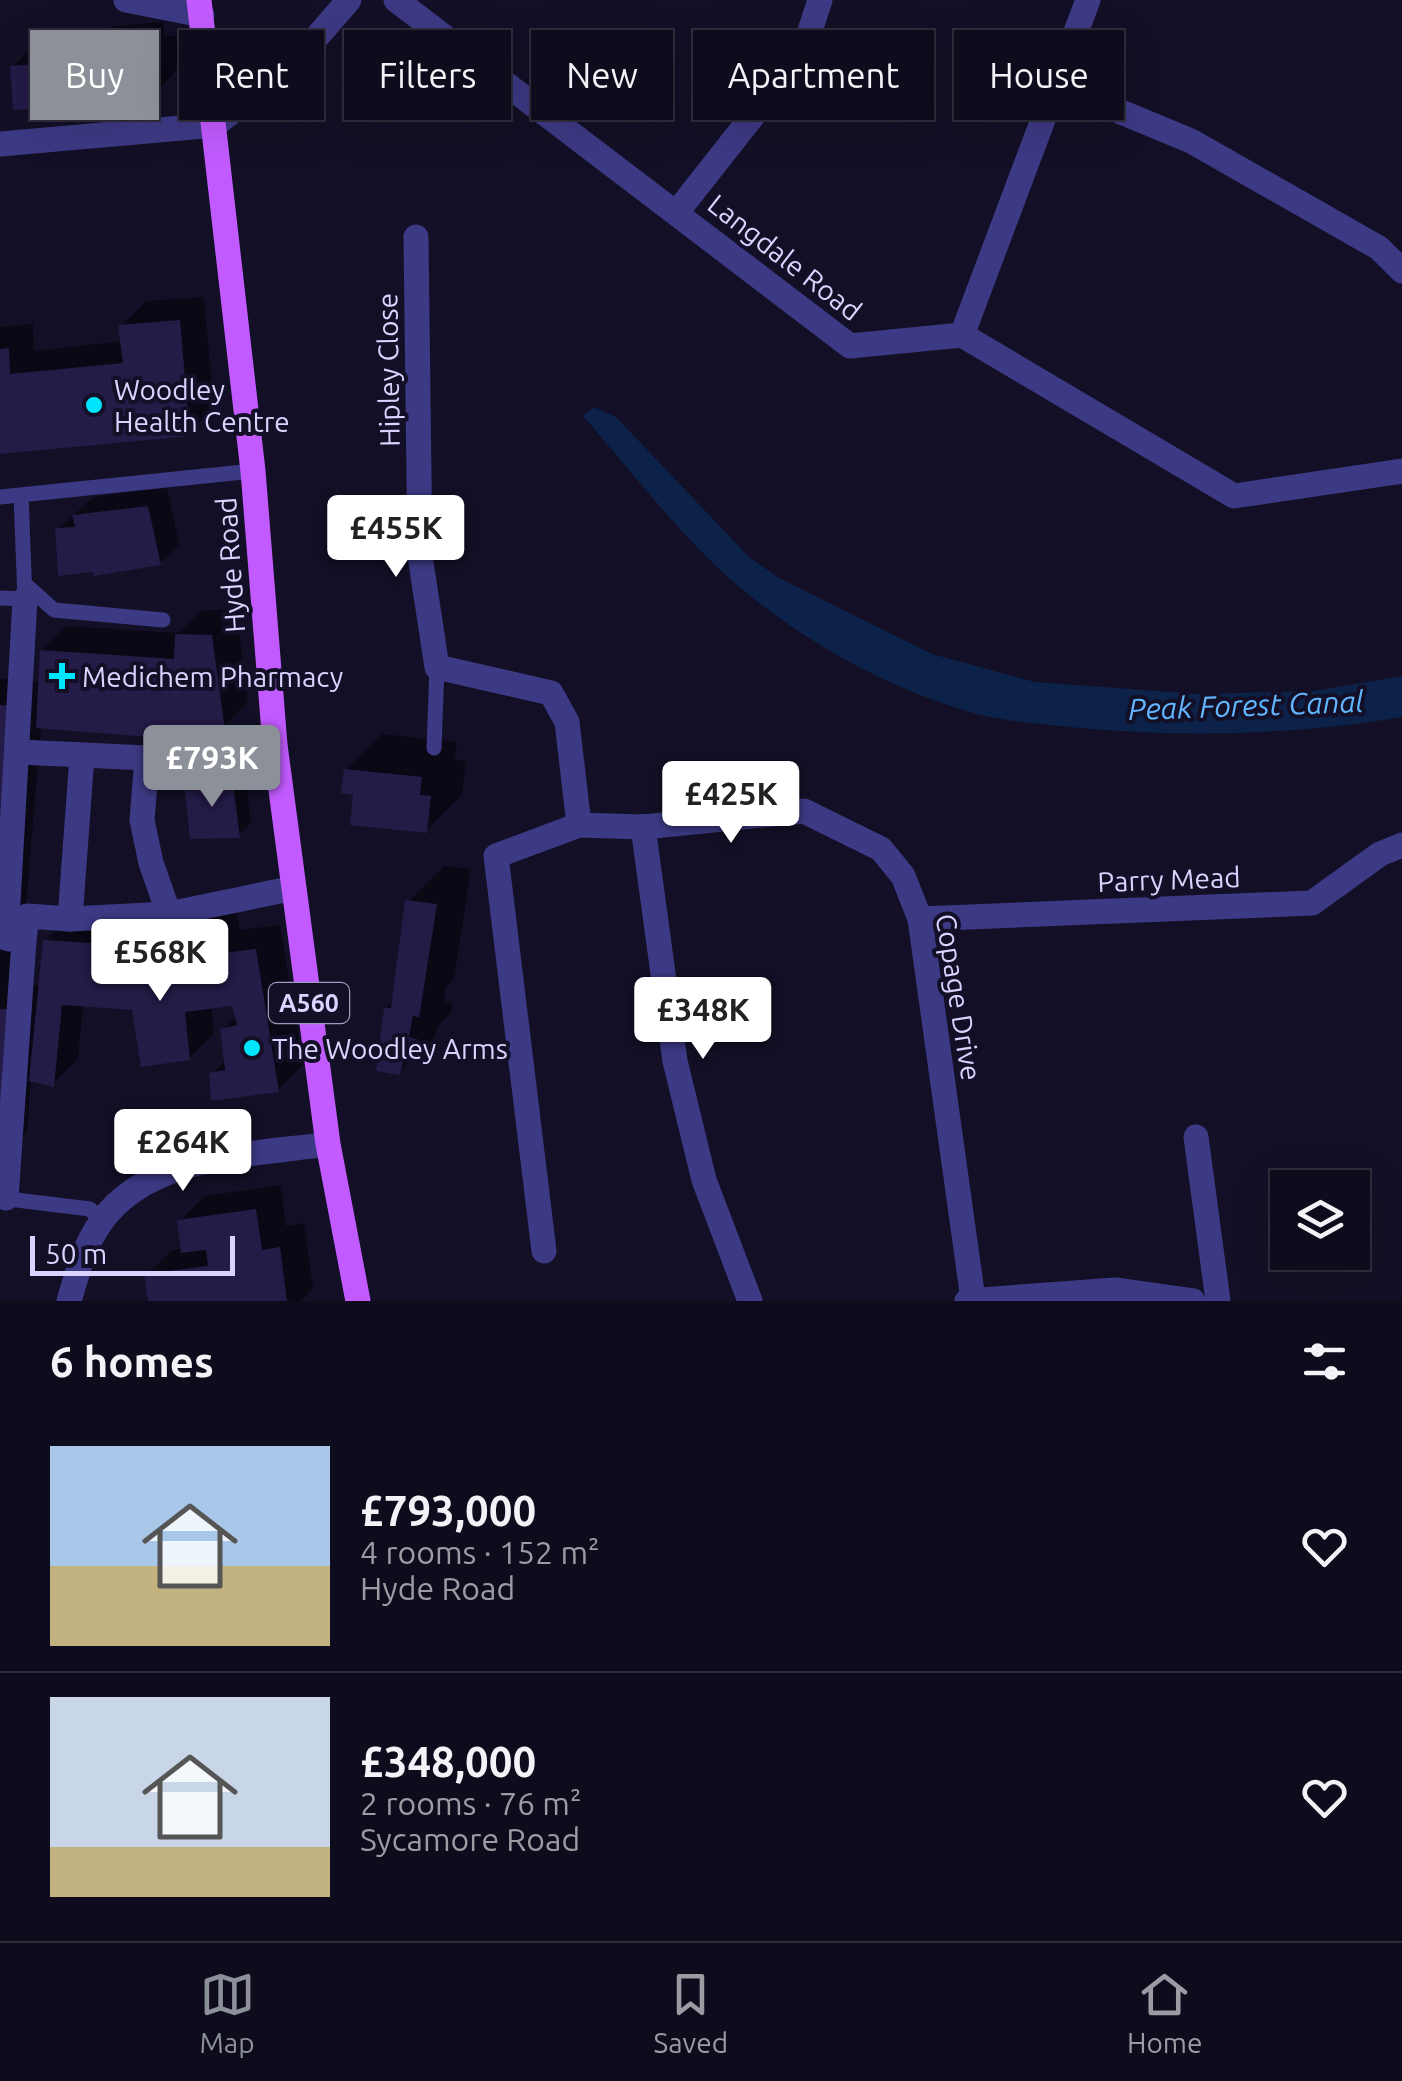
<!DOCTYPE html>
<meta charset="utf-8">
<style>
:root{--surface:#0e0b1c;--page:#1c1929;--text:#f1f3f6;--muted:#9b9ba3;--line:#2e2b3b;--accent:#8c9099}
body{margin:0;font-family:Ubuntu,sans-serif;background:var(--page);color:var(--text);height:100vh;display:flex;flex-direction:column;font-size:38px;white-space:nowrap}
*{box-sizing:border-box;margin:0}
p{font-size:32px;color:var(--muted)}
.icon{flex:none;width:55px;height:55px;fill:none;stroke:currentColor;stroke-width:2;stroke-linecap:round;stroke-linejoin:round}
.map{position:relative;height:1301px;overflow:hidden}
.details{display:flex;flex-direction:column;background:var(--surface);flex:1}
.details>*{flex:none}
.hud{position:absolute;left:30px;top:30px;width:1342px;height:90px;display:flex;gap:20px}
.tools{position:absolute;left:1270px;top:1170px;display:grid;gap:20px}
.tools a{display:grid;place-items:center;width:100px;height:100px;border-radius:0px;background:var(--surface);box-shadow:0 10px 40px #0002,0 0 0 2px var(--line);font-size:50px}
.scale{position:absolute;left:30px;bottom:25px;width:205px;box-sizing:border-box;padding-left:10px;border:5px solid #d9d4ff;border-top:0;font-size:28px;line-height:35px;white-space:nowrap;color:#d9d4ff;-webkit-text-stroke:8px #130f26;paint-order:stroke}
.price{position:absolute;translate:-50% -85px;padding:0 22px;border-radius:10px;background:#fff;color:#222;font-size:32px;line-height:65px;filter:drop-shadow(0 2px 5px #0008)}
.price::after{content:'';position:absolute;left:50%;top:60px;width:30px;height:22px;margin-left:-15px;background:inherit;clip-path:polygon(0 0,100% 0,50% 100%)}
.price.current{background:var(--accent);color:#fff}
ul{padding:0;list-style:none}
li{display:flex;align-items:center;gap:30px;height:250px;padding:0 50px}
li+li{border-top:2px solid var(--line)}
li span{display:grid;place-items:center;flex:none;width:280px;height:200px;border-radius:0px;color:#555}
li>.icon{margin-inline-start:auto}
span .icon{width:120px;height:120px;fill:#fffc;stroke-width:1}
li b{font-size:42px}
h2{display:flex;justify-content:space-between;align-items:center;height:120px;padding:0 50px;font-size:42px}
.tag{padding:0 35px;border-radius:0px;background:var(--surface);box-shadow:0 10px 40px #0002,0 0 0 2px var(--line);font-size:35px;line-height:90px}
.tag.current{background:var(--accent);color:#fff}
.tabs{display:flex;justify-content:space-around;align-items:center;height:140px;border-top:2px solid var(--line);background:var(--surface);font-size:28px;color:var(--muted)}
.tabs a{display:grid;justify-items:center;gap:5px}
.tabs .current{color:var(--accent)}
.map>svg:first-child{display:block}
.water{fill:#0c2248}
.shadow{fill:#0007}
.building{fill:#241b47}
.lines{fill:none;stroke-linecap:round;stroke-linejoin:round}
.lane{stroke:#3d3a85;stroke-width:15}
.street{stroke:#3d3a85;stroke-width:25}
.primary{stroke:#c25bff;stroke-width:25}
.poi-dot{fill:#00e5ff;stroke:#130f26;stroke-width:4}
.labels{text-anchor:middle;dominant-baseline:central;stroke-width:8;stroke-linejoin:round;paint-order:stroke}
.shield{fill:#130f26;stroke:#9e99be;stroke-width:2.5}
.shield-label{font-size:25px;font-weight:bold;fill:#d9d4ff}
.street-label{font-size:28px;fill:#d9d4ff;stroke:#130f26}
.poi-label{font-size:28px;fill:#d9d4ff;stroke:#130f26;text-anchor:start}
.water-label{font-size:30px;font-style:italic;fill:#62b6ff;stroke:#130f26}
</style>
<div class="map">
<svg width="1402" height="1301" viewBox="0 0 1402 1301">
<rect width="100%" height="100%" fill="#130f26"/>
<path class="water" d="M594,407l22,10 134,141 29,20 153,76 103,28 163,12 116,-3 88,-15v41c-111,19 -230,21 -342,9 -27,-3 -56,-5 -83,-12 -86,-24 -172,-71 -240,-129 -57,-49 -104,-112 -154,-169z"/>
<g class="shadow">
<path d="M163,22l1,14 16,-1 2,29 -33,36 -51,4 -12,12 -23,-12 -51,-37 26,-26 64,-4 11,-11z"/>
<path d="M204,297l10,111 -25,25 -189,19v-125l33,-3 1,27 89,-10 -2,-15 25,-25z"/>
<path d="M167,488l12,56 -19,19 -102,-34 36,-32z"/>
<path d="M203,610h33l12,92 -25,25 -182,-1 -15,179 -26,26v-252l41,3 1,-31 25,-25 112,7z"/>
<path d="M382,734l75,8 -2,18 11,1 -4,34 -36,36 -70,-39 -10,-22z"/>
<path d="M244,766l7,57 -12,12 -52,-50 12,-13z"/>
<path d="M444,866l27,3 -17,110 -8,8 -2,14 9,3 -3,10 -13,13 -2,9 -36,36 -13,-63 8,-8 14,-99z"/>
<path d="M236,908l4,22 40,-5 23,140 -25,25 -66,-16 14,-14 -3,-30 14,-14 -3,-12 -23,2 3,27 -25,25 -55,-50 -51,-4 -5,55 -25,25 -22,-5 -4,53 -27,25v-224l16,1 -5,50 30,2 4,-45 25,-25z"/>
<path d="M281,1185l5,41 18,-3 9,65 -12,13h-151l-3,-26 25,-25 11,-1 -3,-28 25,-25z"/>
</g>
<g class="building">
<path d="M139,46l1,14 16,-1 2,33h-8v10l-64,5 1,11 -25,2 -1,-13 -48,3 -3,-44 75,-6v-10z"/>
<path d="M180,320l10,116 -190,18v-105l9,-1 1,26 113,-11 -5,-38z"/>
<path d="M148,506l13,59 -67,11 -1,-4 -35,4 -3,-48 20,-1 -3,-12z"/>
<path d="M175,634l37,1 13,95 -50,9 -139,-11 4,-78 134,9z"/>
<path d="M0,705l21,2 -21,212z"/>
<path d="M344,769l78,8 -2,18 11,1 -4,37 -77,-8 3,-30 -12,-2z"/>
<path d="M232,777l8,61 -50,1 -6,-55z"/>
<path d="M405,900l32,4 -18,114 -6,-3 -4,22 10,3 -4,12 -10,-1 -5,24 -24,-4 8,-63h7z"/>
<path d="M211,932l4,22 41,-5 23,143 -68,9 -2,-28 16,-3 -5,-41 17,-4 -5,-19 -47,6 5,48 -49,7 -9,-57 -70,-5 -8,82 -25,-6 14,-141 80,5z"/>
<path d="M0,1009l15,1 -15,147z"/>
<path d="M256,1209l6,41 18,-3 7,54h-139l-4,-27 64,-8 -2,-16 -25,3 -4,-33z"/>
</g>
<g class="lines">
<g class="lane">
<path d="M0,497l253,-26"/>
<path d="M25,584l29,26 109,10"/>
<path d="M0,598l25,1 -4,-104"/>
<path d="M434,748l3,-81"/>
<path d="M0,1198l90,11 12,12"/>
</g>
<g class="street">
<path d="M126,0l76,15"/>
<path d="M396,0l454,346 112,-11 272,161 168,-25"/>
<path d="M1056,85l135,56 188,107 23,23"/>
<path d="M0,144l215,-19 81,-64 53,-61"/>
<path d="M677,212l126,-160 17,-52"/>
<path d="M416,237l4,319 17,111 114,26 16,29 12,103"/>
<path d="M962,335l126,-335"/>
<path d="M19,752l128,6 128,-13"/>
<path d="M147,758l-5,62 9,43 18,51"/>
<path d="M643,827l32,234 29,119 46,121"/>
<path d="M70,919l12,-163"/>
<path d="M920,919l392,-16 68,-49 22,-9"/>
<path d="M6,938l19,-339"/>
<path d="M24,940l3,-24 43,3 99,-5 125,-26"/>
<path d="M1196,1137l22,164"/>
<path d="M6,1198l18,-258 -14,-1"/>
<path d="M544,1251l-48,-395 83,-31 64,2 161,-16 77,38 22,27 17,43 53,380"/>
<path d="M69,1301c8,-27 15,-55 32,-79 47,-68 153,-67 227,-78"/>
<path d="M967,1301l148,-11 78,11"/>
</g>
<path class="primary" d="M199,0l54,471 22,274 53,399 30,157"/>
</g>
<g class="poi-dot">
<circle cx="94" cy="405" r="10"/>
<path d="M57 661h10v10h10v10h-10v10h-10v-10h-10v-10h10z"/>
<circle cx="252" cy="1048" r="10"/>
</g>
<g class="labels">
<rect class="shield" x="269" y="983" width="80" height="40" rx="8"/>
<g class="shield-label">
<text x="309" y="1003">A560</text>
</g>
<g class="street-label">
<text transform="translate(785 257) rotate(38)">Langdale Road</text>
<text transform="translate(388 370) rotate(-91)">Hipley Close</text>
<text transform="translate(230 565) rotate(-94)">Hyde Road</text>
<text transform="translate(1169 879) rotate(-2)">Parry Mead</text>
<text transform="translate(959 997) rotate(81)">Copage Drive</text>
</g>
<g class="poi-label">
<text x="114" y="389">Woodley<tspan x="114" dy="32">Health Centre</tspan></text>
<text x="82" y="676">Medichem Pharmacy</text>
<text x="272" y="1048">The Woodley Arms</text>
</g>
<g class="water-label">
<text transform="translate(1246 705) rotate(-2)">Peak Forest Canal</text>
</g>
</g>
</svg>
<div class="tools">
<a><svg class="icon" aria-label="layers" viewBox="0 0 24 24"><path d="M12 4l9 5-9 5-9-5zM3 14l9 5 9-5"/></svg></a>
</div>
<div class="scale">50 m</div>
<b class="price" style="left:396px;top:580px">£455K</b>
<b class="price current" style="left:212px;top:810px">£793K</b>
<b class="price" style="left:731px;top:846px">£425K</b>
<b class="price" style="left:160px;top:1004px">£568K</b>
<b class="price" style="left:703px;top:1062px">£348K</b>
<b class="price" style="left:183px;top:1194px">£264K</b>
<div class="hud">
<a class="tag current">Buy</a>
<a class="tag">Rent</a>
<a class="tag">Filters</a>
<a class="tag">New</a>
<a class="tag">Apartment</a>
<a class="tag">House</a>
</div>
</div>
<section class="details">
<h2>6 homes<svg class="icon" aria-label="filters" viewBox="0 0 24 24"><path d="M4 7h16M4 17h16"/><circle cx="9" cy="7" r="2"/><circle cx="15" cy="17" r="2"/></svg></h2>
<ul>
<li><span style="background:linear-gradient(#a9c7e8 60%,#c2b280 0)"><svg class="icon" aria-label="home" viewBox="0 0 24 24"><path d="M3 11l9-7 9 7M6 9v11h12V9"/></svg></span><div><b>£793,000</b><p>4 rooms · 152 m²</p><p>Hyde Road</p></div><svg class="icon" aria-label="heart" viewBox="0 0 24 24"><path d="M12 20l-8-8c-3-5 5-10 8-4 3-6 11-1 8 4z"/></svg></li>
<li><span style="background:linear-gradient(#c9d6e8 75%,#c2b280 0)"><svg class="icon" aria-label="home" viewBox="0 0 24 24"><path d="M3 11l9-7 9 7M6 9v11h12V9"/></svg></span><div><b>£348,000</b><p>2 rooms · 76 m²</p><p>Sycamore Road</p></div><svg class="icon" aria-label="heart" viewBox="0 0 24 24"><path d="M12 20l-8-8c-3-5 5-10 8-4 3-6 11-1 8 4z"/></svg></li>
</ul>
</section>
<nav class="tabs">
<a class="current"><svg class="icon" aria-label="map" viewBox="0 0 24 24"><path d="M3 6l6-2 6 2 6-2v14l-6 2-6-2-6 2zM9 4v14M15 6v14"/></svg>Map</a>
<a><svg class="icon" aria-label="saved" viewBox="0 0 24 24"><path d="M7 4h10v16l-5-4-5 4z"/></svg>Saved</a>
<a><svg class="icon" aria-label="home" viewBox="0 0 24 24"><path d="M3 11l9-7 9 7M6 9v11h12V9"/></svg>Home</a>
</nav>
